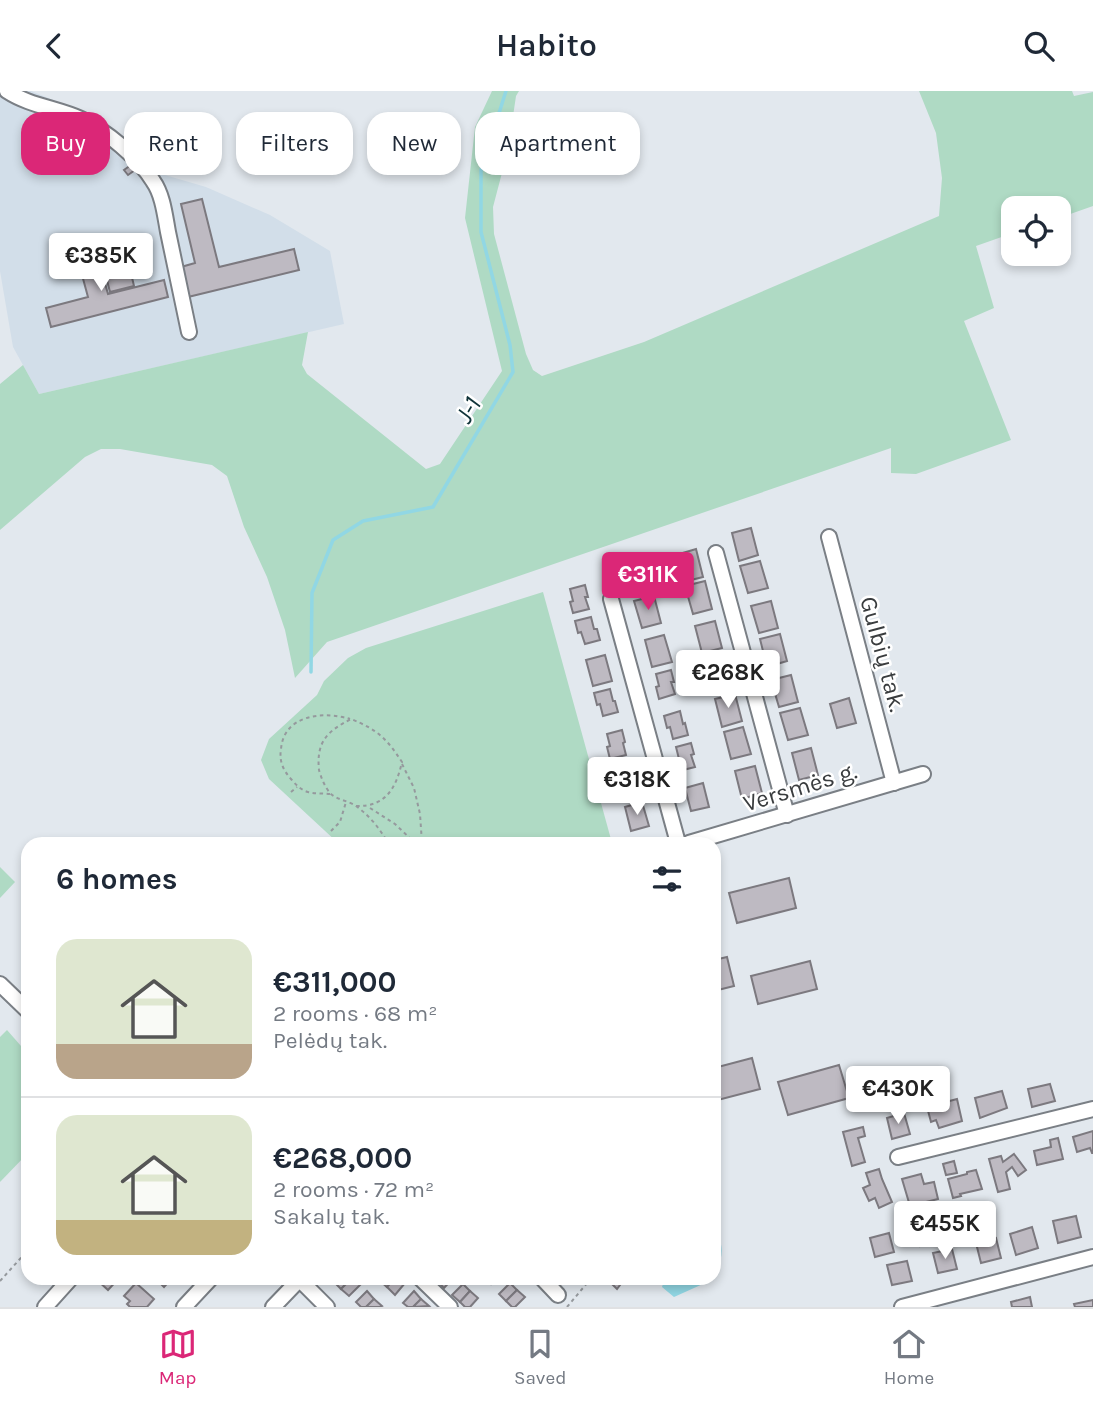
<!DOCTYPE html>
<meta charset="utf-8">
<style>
:root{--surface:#fff;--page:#f2f2f3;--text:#1f2937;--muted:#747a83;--line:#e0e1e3;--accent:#db2777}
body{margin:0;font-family:Karla,sans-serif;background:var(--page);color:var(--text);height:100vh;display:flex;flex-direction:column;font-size:26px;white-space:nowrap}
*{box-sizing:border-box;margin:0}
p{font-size:23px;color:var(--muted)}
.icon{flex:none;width:38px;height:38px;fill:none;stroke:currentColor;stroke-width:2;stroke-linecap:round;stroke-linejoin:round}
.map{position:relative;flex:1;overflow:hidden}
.panel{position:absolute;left:21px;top:746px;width:700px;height:448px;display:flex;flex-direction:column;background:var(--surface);border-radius:21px;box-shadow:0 4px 10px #0003}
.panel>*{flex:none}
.top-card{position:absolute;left:21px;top:21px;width:700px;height:63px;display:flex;gap:14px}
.buttons{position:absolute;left:1001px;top:105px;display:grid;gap:14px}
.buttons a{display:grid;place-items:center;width:70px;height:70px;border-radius:14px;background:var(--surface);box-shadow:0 4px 10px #0003;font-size:35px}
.price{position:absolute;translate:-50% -60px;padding:0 16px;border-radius:7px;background:#fff;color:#222;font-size:23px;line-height:46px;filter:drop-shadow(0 2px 4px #0008)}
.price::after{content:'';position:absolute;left:50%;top:42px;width:21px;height:16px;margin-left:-10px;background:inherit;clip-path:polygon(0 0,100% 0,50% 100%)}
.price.on{background:var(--accent);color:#fff}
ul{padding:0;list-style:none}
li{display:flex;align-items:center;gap:21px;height:175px;padding:0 35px}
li+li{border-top:2px solid var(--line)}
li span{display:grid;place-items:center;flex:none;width:196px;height:140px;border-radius:21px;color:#555}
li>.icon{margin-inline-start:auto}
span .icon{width:84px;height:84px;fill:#fffc;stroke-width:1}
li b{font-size:30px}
h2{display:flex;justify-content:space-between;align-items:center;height:84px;padding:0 35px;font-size:30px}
.tag{padding:0 24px;border-radius:21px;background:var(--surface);box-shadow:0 4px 10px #0003;font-size:24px;line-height:63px}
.tag.on{background:var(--accent);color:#fff}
header{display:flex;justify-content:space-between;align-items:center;height:91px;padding:0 35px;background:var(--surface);font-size:32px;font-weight:600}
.tabs{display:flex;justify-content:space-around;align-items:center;height:98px;border-top:2px solid var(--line);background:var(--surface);font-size:19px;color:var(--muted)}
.tabs a{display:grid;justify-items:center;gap:4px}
.tabs .on{color:var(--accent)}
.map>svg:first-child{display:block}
.built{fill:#d2dee9}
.green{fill:#afdac4}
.water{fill:#91d7e4}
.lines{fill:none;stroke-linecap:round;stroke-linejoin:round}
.stream{stroke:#91d7e4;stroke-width:3.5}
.building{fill:#bebac2;stroke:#7c797f;stroke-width:2}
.street-casing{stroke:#7a7f85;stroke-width:18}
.path{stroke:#95999d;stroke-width:2;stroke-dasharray:3.5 3.5;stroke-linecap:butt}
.street{stroke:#fff;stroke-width:14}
.labels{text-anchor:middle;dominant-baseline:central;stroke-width:5;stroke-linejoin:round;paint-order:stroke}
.street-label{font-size:24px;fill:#393c3e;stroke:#fff}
.water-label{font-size:26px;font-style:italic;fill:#103339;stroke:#fff}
</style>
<header><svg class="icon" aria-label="back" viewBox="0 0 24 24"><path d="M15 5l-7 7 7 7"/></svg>Habito<svg class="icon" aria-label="search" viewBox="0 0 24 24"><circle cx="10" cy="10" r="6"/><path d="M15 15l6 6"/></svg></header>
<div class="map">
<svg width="1093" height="1216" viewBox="0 0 1093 1216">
<rect width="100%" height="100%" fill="#e2e8ee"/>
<path class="built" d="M0,0h31l67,27 60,55 48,14 64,28 60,36 14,73 -305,70 -26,-47 -13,-76z"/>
<g class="green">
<path d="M492,0h27l-3,5 -8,54 -15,57 1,27 32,120 7,16 9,6 102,-34 295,-126 3,-38 -6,-45 -17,-42h153l2,5 19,-4v114l-34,12v-10h-46v25l-37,13 18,62 -30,13 47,119 -95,34 -25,-1v-25l-564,194 -32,36 -10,-48 -18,-53 -23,-50 -17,-51 -15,-11 -92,-16h-19l-16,8 -85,73v-146l23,-19 16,29 269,-62 -6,33 5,9 119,95 14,-5 62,-93 -37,-153 10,-91z"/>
<path d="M543,501l69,251h-274l-69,-64 -8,-19 8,-21 48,-44 7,-14 24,-23 18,-10z"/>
<path d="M0,776l15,15 -15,16z"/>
<path d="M7,939l21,24v99l-28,29v-145z"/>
</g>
<path class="water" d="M714,1138c13,18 7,32 0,50l-40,18 -12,-10 3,-9 49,-1z"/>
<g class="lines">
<path class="stream" d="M311,581l1,-79 21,-53 30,-19 70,-14 80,-135 -3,-27 -29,-113v-62l25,-79"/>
</g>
<g class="building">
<path d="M131,74l4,5 -7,5 -4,-5z"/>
<path d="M202,108l17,68 75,-18 5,21 -111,27 -7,-30 14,-4 -14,-59z"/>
<path d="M122,144l12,51 -24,6 -13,-51z"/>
<path d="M94,153l14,50 56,-14 4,17 -117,30 -5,-19 42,-11 -13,-48z"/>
<path d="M751,437l7,27 -19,6 -7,-28z"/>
<path d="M696,458l7,28 -20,5 -7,-27z"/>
<path d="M760,470l8,27 -20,5 -8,-27z"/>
<path d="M645,472l8,27 -20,5 -7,-27z"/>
<path d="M705,490l7,28 -19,5 -8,-28z"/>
<path d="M585,494l3,12h-3l4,12 -16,4 -3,-11 3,-1 -3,-12z"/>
<path d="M654,505l7,27 -19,5 -8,-27z"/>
<path d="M771,510l7,27 -19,5 -8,-27z"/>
<path d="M591,526l3,12h3l3,11 -15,4 -4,-12 -3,1 -3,-12z"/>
<path d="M715,530l7,27 -20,5 -7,-27z"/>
<path d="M780,543l7,27 -20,6 -7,-28z"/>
<path d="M664,544l8,27 -20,5 -7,-27z"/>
<path d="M724,563l7,27 -20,6 -7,-28z"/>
<path d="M605,564l7,26 -19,5 -7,-26z"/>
<path d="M671,579l3,12h-3l4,12 -16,5 -3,-12 3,-1 -3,-12z"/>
<path d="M791,584l7,27 -19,5 -8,-27z"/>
<path d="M610,598l3,12h2l3,11 -15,4 -3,-12 -3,1 -3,-12z"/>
<path d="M735,603l7,27 -20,6 -7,-28z"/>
<path d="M849,607l7,25 -19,5 -7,-24z"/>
<path d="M800,617l8,27 -20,5 -8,-27z"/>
<path d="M680,620l3,13 2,-1 3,12 -15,4 -3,-12 -3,1 -3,-12z"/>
<path d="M743,636l8,27 -20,5 -7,-27z"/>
<path d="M622,639l3,12 -2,1 3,12 -16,4 -3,-12 3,-1 -3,-12z"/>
<path d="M691,652l3,11 -3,1 4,12 -16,4 -3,-12h3l-3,-12z"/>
<path d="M811,657l7,27 -19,5 -7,-27z"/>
<path d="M632,671l6,23 -17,5 -7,-24z"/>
<path d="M755,675l7,27 -20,6 -7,-28z"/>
<path d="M703,692l6,24 -18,4 -6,-23z"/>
<path d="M642,711l7,24 -18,5 -6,-24z"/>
<path d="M789,787l7,30 -59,15 -8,-30z"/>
<path d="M727,866l7,29 -20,5v-31z"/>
<path d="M810,870l7,28 -59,15 -7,-28z"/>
<path d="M752,967l8,31 -46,12v-33z"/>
<path d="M839,974l10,33 -61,17 -10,-33z"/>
<path d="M1050,993l5,17 -23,6 -4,-18z"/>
<path d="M1002,1000l5,17 -27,10 -5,-20z"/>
<path d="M957,1008l5,22 -23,7 -3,-8 -5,2 -4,-15z"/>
<path d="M904,1022l6,21 -18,5 -5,-21z"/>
<path d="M863,1036l2,9 -7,2 7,24 -13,4 -9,-34z"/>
<path d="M1093,1040v22h-1l-2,-5 -13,4 -4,-15z"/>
<path d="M1058,1047l5,21 -26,6 -3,-14 17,-4 -1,-7z"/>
<path d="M1014,1063l12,16 -8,6 -6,-9 -6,5 4,17 -12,3 -9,-33 12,-3 2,6z"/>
<path d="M954,1070l3,12 -11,2 -3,-11z"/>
<path d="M879,1078l3,10 10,23 -13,6 -4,-10 -6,3 -6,-13 7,-3 -4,-12z"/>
<path d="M976,1079l6,19 -22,5 1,2 -8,2 -5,-19 19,-5v-2z"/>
<path d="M921,1083l3,10 10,-2 4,17 -28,7 -8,-27z"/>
<path d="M982,1117l5,20 -19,4 -5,-20z"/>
<path d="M1076,1125l5,21 -23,6 -5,-22z"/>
<path d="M935,1130l5,20 -20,5 -5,-20z"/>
<path d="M1032,1136l6,21 -22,7 -6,-21z"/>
<path d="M889,1142l5,19 -19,5 -5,-19z"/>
<path d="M996,1147l5,20 -20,5 -5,-20z"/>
<path d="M952,1158l5,20 -19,4 -5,-20z"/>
<path d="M907,1170l5,20 -20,4 -5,-20z"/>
<path d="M97,1186h23l-12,13 -12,-11z"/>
<path d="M154,1186h19l-9,10z"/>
<path d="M338,1186h14v1l-11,11 -7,-7z"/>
<path d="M382,1186h14l-9,10 -8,-7z"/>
<path d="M396,1186h3l6,6 -10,12 -8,-8z"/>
<path d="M440,1186h14l-10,11 -7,-7z"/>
<path d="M484,1186h13l-6,7z"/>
<path d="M610,1186h16l-9,12 -9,-9z"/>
<path d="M352,1187l8,7 -11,11 -8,-7z"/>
<path d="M136,1192l18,16 -7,8h-17l-3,-3 3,-3 -6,-5z"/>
<path d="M510,1192l7,7 -11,11 -7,-7z"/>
<path d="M463,1193l7,7 -10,11 -8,-7z"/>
<path d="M517,1199l8,7 -10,10h-3l-6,-6z"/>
<path d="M367,1200l7,8 -8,8h-5l-5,-5z"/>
<path d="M414,1200l7,8 -8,8h-5l-5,-4z"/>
<path d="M470,1200l8,7 -8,9h-5l-5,-5z"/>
<path d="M1030,1206l2,10h-20l-1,-5z"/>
<path d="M374,1208l8,7 -2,1h-14z"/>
<path d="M421,1208l8,7 -16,1z"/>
<path d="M1093,1209v7h-18l-1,-3z"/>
</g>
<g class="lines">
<g class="street-casing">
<g id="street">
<path d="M7,0c23,15 50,17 74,28 24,11 59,40 72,62 10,14 12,35 15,51 7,33 14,67 21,100"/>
<path d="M829,446l65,246"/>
<path d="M716,462l71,262"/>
<path d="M611,508l67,244"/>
<path d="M689,752l234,-69"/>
<path d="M0,893l28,27"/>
<path d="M898,1066l195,-48"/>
<path d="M297,1186l30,30"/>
<path d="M419,1186l31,30"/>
<path d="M541,1186l17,18"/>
<path d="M45,1216l27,-30"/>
<path d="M184,1216l28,-30"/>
<path d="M273,1216l26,-27"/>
<path d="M902,1216l191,-50"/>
</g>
</g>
<g class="path">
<path d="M402,673l12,24 6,26 2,29"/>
<path d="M291,701l6,-5"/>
<path d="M330,703c-7,-1 -15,0 -22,-2 -7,-2 -12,-7 -17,-13 -8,-9 -12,-18 -10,-30 3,-35 43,-38 69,-30"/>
<path d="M356,715c30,1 40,-18 46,-44 -16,-24 -24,-32 -51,-43 -23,12 -35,22 -32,51 2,7 6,18 12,24 7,6 18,7 25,12 14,10 24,23 32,37"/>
<path d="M370,717l25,16 20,19"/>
<path d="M331,740l9,-9 6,-20"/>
<path d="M0,1190l28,-31"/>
<path d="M567,1216l21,-25"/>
</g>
<use href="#street" class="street"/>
</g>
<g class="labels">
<g class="street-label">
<text transform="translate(883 563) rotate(75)">Gulbių tak.</text>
<text transform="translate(800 696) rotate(-17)">Versmės g.</text>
</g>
<g class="water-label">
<text transform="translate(468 319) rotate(-59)">J-1</text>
</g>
</g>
</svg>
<div class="buttons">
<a><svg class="icon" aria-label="locate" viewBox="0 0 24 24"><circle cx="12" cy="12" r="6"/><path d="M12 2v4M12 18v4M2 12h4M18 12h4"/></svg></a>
</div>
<b class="price" style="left:101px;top:202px">€385K</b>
<b class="price on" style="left:648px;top:521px">€311K</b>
<b class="price" style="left:728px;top:619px">€268K</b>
<b class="price" style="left:637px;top:726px">€318K</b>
<b class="price" style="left:898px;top:1035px">€430K</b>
<b class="price" style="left:945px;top:1170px">€455K</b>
<div class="top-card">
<a class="tag on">Buy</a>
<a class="tag">Rent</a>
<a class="tag">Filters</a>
<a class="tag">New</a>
<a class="tag">Apartment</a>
</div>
<section class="panel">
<h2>6 homes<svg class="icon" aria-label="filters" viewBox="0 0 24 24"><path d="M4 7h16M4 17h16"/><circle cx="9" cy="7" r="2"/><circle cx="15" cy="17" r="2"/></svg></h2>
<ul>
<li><span style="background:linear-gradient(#dfe7d0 75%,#b9a48a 0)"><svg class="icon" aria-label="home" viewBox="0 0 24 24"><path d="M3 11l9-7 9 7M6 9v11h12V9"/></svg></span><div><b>€311,000</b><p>2 rooms · 68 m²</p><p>Pelėdų tak.</p></div></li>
<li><span style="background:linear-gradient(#dfe7d0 75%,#c2b280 0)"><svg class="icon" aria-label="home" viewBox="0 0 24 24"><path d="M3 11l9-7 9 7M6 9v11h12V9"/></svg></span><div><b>€268,000</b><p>2 rooms · 72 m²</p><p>Sakalų tak.</p></div></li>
</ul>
</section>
</div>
<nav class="tabs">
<a class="on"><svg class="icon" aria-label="map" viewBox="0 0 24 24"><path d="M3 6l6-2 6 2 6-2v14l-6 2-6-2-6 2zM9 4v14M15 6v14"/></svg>Map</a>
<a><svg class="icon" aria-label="saved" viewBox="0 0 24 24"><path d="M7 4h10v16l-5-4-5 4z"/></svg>Saved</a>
<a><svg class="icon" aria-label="home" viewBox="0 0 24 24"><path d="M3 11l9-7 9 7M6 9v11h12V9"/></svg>Home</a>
</nav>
